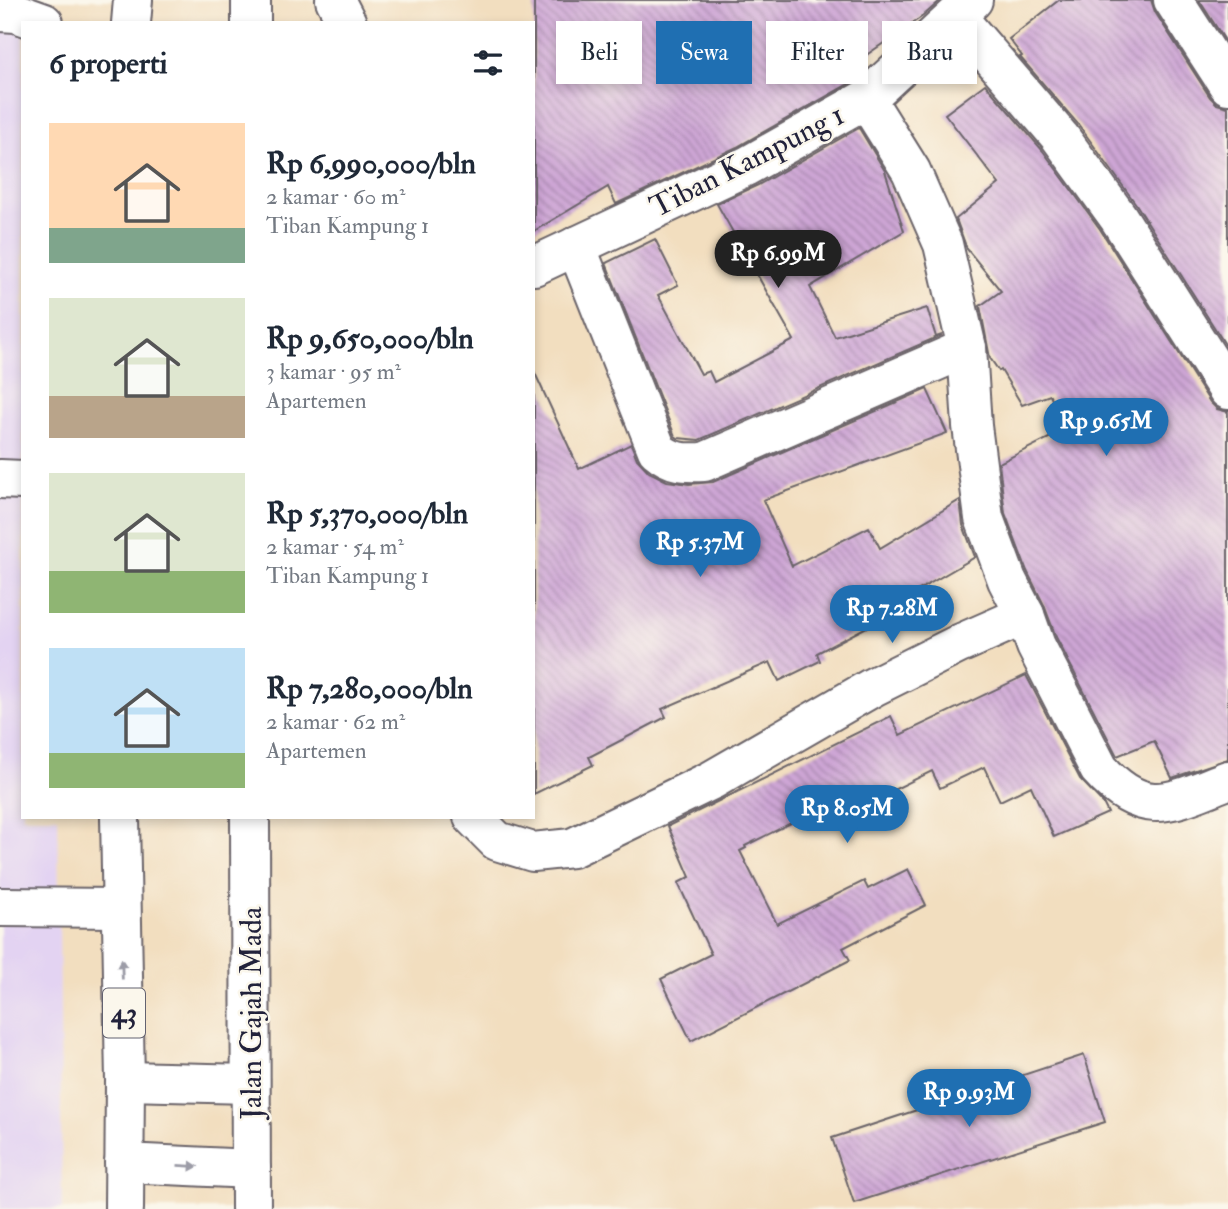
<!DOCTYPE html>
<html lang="id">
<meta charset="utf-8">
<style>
:root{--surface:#fff;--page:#f2f2f3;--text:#1f2937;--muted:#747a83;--accent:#1f6fb2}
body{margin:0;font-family:"IM FELL Double Pica",serif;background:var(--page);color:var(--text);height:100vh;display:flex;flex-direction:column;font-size:26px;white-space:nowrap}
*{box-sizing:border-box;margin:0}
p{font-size:23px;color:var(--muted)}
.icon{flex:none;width:38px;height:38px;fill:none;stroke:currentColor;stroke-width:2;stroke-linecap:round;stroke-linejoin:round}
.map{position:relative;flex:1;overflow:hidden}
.details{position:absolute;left:21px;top:21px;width:514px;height:798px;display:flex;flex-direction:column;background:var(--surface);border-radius:0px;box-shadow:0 4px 10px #0003}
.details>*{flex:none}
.banner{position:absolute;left:556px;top:21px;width:565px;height:63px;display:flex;gap:14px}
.price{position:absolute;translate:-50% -60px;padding:0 16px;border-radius:24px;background:var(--accent);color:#fff;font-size:23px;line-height:46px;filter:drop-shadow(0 2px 4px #0008)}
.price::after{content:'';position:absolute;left:50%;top:42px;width:21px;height:16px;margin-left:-10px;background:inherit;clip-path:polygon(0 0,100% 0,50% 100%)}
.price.on{background:#222;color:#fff}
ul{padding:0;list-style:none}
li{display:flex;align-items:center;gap:21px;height:175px;padding:0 28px}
li span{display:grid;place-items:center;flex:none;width:196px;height:140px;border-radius:0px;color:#555}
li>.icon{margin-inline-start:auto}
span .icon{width:84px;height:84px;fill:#fffc;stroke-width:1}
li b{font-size:30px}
h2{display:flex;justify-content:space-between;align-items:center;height:84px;padding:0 28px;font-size:30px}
.pill{padding:0 24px;border-radius:0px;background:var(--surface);box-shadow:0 4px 10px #0003;font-size:24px;line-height:63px}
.pill.on{background:var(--accent);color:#fff}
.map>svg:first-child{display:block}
.built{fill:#e3d3f2}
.building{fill:url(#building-back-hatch)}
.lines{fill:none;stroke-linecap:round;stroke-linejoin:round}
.minor-casing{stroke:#6b6469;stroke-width:42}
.highway-casing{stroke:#6b6469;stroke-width:42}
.minor{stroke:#fff;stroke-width:38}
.highway{stroke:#fff;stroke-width:38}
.oneway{fill:#9c9ca7}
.labels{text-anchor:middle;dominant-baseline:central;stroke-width:5;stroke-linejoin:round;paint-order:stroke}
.shield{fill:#fbf7ec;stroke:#636270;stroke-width:2}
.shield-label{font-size:28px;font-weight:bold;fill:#22223b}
.street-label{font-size:30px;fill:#22223b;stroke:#fbf7ec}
</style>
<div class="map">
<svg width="1228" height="1209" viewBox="0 0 1228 1209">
<defs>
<pattern id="building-back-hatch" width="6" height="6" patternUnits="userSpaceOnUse" patternTransform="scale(1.75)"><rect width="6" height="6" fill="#cea6d5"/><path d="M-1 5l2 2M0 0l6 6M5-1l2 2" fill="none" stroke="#a787ae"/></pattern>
</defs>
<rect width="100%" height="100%" fill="#fbf7ec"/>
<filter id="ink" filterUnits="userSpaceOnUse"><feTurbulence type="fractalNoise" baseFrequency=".0143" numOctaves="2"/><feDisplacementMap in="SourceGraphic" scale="14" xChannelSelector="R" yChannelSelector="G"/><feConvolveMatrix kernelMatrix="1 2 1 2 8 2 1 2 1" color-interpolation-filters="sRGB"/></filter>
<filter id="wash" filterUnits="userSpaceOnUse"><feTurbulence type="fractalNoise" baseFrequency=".00686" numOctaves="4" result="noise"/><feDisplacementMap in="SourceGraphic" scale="28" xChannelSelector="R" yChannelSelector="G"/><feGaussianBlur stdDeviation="1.57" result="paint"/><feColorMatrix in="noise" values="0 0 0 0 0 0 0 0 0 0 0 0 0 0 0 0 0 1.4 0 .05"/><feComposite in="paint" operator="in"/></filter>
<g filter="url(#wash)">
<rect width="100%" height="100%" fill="#f2debf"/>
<path class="built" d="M0,0h50v23h-27v794h35l4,392h-62z"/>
<g id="blocks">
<g class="building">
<path d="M534,0h407l-18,16 -77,53 1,2 -2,2 5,10 -113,64 -121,57 -8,-17 -74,44z"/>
<path d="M1059,0h92l4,12 55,85 7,7 11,3v242l-92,-145 -58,-80 -58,-67 2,-1 -13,-17z"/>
<path d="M1199,0h29v45z"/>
<path d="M985,84l58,67 57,78 110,173 7,7 11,3v347l-56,19 -18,-37 -37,15 -61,-119 -12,-32 -17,-34 -22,-58 -6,-50 66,-33 -15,-35 -28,10 -21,-35 -2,1 -9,-13 -10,-52 21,-15 -34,-42 -11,-30 43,-35 -54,-70z"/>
<path d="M859,128l26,43 19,60 -94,56 25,50 92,-29 9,29 6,-2 -243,105 -21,-2 -3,-2 -69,-173 49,-24 23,46 -20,10 43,79 8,-3 5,11 80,-42 -77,-136 41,-19z"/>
<path d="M534,371l45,98 52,-25 6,15 12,13 18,9 22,3 24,-2 214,-93 20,44 -184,67 29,66 77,-39 11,21 80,-48 3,25 12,32 -70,41 4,7 -92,48 3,8 -41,20 -9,-19 -108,47 4,8 -77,40 4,8 -59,29z"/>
<path d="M1026,675l54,104 23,24 5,10 -54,24 -23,-51 -31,15 -16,-34 -44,21 -8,-17 -108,53 -7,-14 -72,36 1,2 -6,3 37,73 87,-43 4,8 40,-20 18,36 -83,43 7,12 -159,81 -30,-62 50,-25 -33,-71 12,-6 -22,-51 223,-110 9,19z"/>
<path d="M1084,1055l21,67 -251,81 -22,-65z"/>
</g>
</g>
</g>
<g filter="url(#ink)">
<use href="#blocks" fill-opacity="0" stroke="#6b6469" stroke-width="2"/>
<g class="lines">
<g class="minor-casing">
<g id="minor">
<path d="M335,0l12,23"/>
<path d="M1173,0l55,85"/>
<path d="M0,12l16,1 28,10"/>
<path d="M957,17l103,120 58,80 110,173"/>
<path d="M866,99l45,72 32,73 24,104 5,78 12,92 23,62 18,35"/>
<path d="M576,246l81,204c15,13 27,13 47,12l263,-114"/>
<path d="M534,266l213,-100 119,-67 107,-99"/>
<path d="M0,479l23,1"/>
<path d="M473,817l24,24 36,11 39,-4 140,-68 161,-93 86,-43 66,-29 11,31 63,123c46,52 74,32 129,11"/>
<path d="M0,907l121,1"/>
</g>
</g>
<g class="highway-casing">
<g id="highway">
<path d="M131,23l2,-23"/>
<path d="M251,23v-23"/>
<path d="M120,817l5,264 -1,128"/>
<path d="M250,817l1,392"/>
<path d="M125,1081l125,3"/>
<path d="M124,1163l127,6"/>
</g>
</g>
<use href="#minor" class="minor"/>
<use href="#highway" class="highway"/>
</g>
<defs><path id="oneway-solid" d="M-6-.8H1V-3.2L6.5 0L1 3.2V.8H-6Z" transform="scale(1.75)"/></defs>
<g class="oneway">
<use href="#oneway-solid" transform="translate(122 969) rotate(-92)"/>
<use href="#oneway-solid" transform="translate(188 1166) rotate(3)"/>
</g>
</g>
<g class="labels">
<rect class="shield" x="103" y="988.5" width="42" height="49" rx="5"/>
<g class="shield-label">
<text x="124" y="1013">43</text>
</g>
<g class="street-label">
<text transform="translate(747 161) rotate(-27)">Tiban Kampung 1</text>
<text transform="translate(251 1013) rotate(-90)">Jalan Gajah Mada</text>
</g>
</g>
</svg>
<b class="price on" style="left:778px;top:290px">Rp 6.99M</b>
<b class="price" style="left:1106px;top:458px">Rp 9.65M</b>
<b class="price" style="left:700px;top:579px">Rp 5.37M</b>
<b class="price" style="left:892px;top:645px">Rp 7.28M</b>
<b class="price" style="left:847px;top:845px">Rp 8.05M</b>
<b class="price" style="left:969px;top:1129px">Rp 9.93M</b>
<div class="banner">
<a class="pill">Beli</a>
<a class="pill on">Sewa</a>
<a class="pill">Filter</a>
<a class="pill">Baru</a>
</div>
<section class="details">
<h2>6 properti<svg class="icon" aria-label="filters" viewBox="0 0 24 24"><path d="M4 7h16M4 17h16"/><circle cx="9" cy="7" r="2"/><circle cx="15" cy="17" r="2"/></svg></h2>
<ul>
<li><span style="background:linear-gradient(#ffd9b3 75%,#7fa58c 0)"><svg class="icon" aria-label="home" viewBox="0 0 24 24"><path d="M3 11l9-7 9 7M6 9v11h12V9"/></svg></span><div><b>Rp 6,990,000/bln</b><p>2 kamar · 60 m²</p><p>Tiban Kampung 1</p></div></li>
<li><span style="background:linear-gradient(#dfe7d0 70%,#b9a48a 0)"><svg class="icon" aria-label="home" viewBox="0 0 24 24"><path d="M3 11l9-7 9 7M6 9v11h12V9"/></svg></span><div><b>Rp 9,650,000/bln</b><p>3 kamar · 95 m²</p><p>Apartemen</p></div></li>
<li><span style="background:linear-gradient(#dfe7d0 70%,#8fb573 0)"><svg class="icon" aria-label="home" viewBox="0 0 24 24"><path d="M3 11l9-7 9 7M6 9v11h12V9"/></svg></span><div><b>Rp 5,370,000/bln</b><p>2 kamar · 54 m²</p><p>Tiban Kampung 1</p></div></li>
<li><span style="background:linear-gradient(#bfe0f5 75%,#8fb573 0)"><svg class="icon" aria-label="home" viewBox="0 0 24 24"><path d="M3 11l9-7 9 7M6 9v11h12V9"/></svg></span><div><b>Rp 7,280,000/bln</b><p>2 kamar · 62 m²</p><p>Apartemen</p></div></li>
</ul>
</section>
</div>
